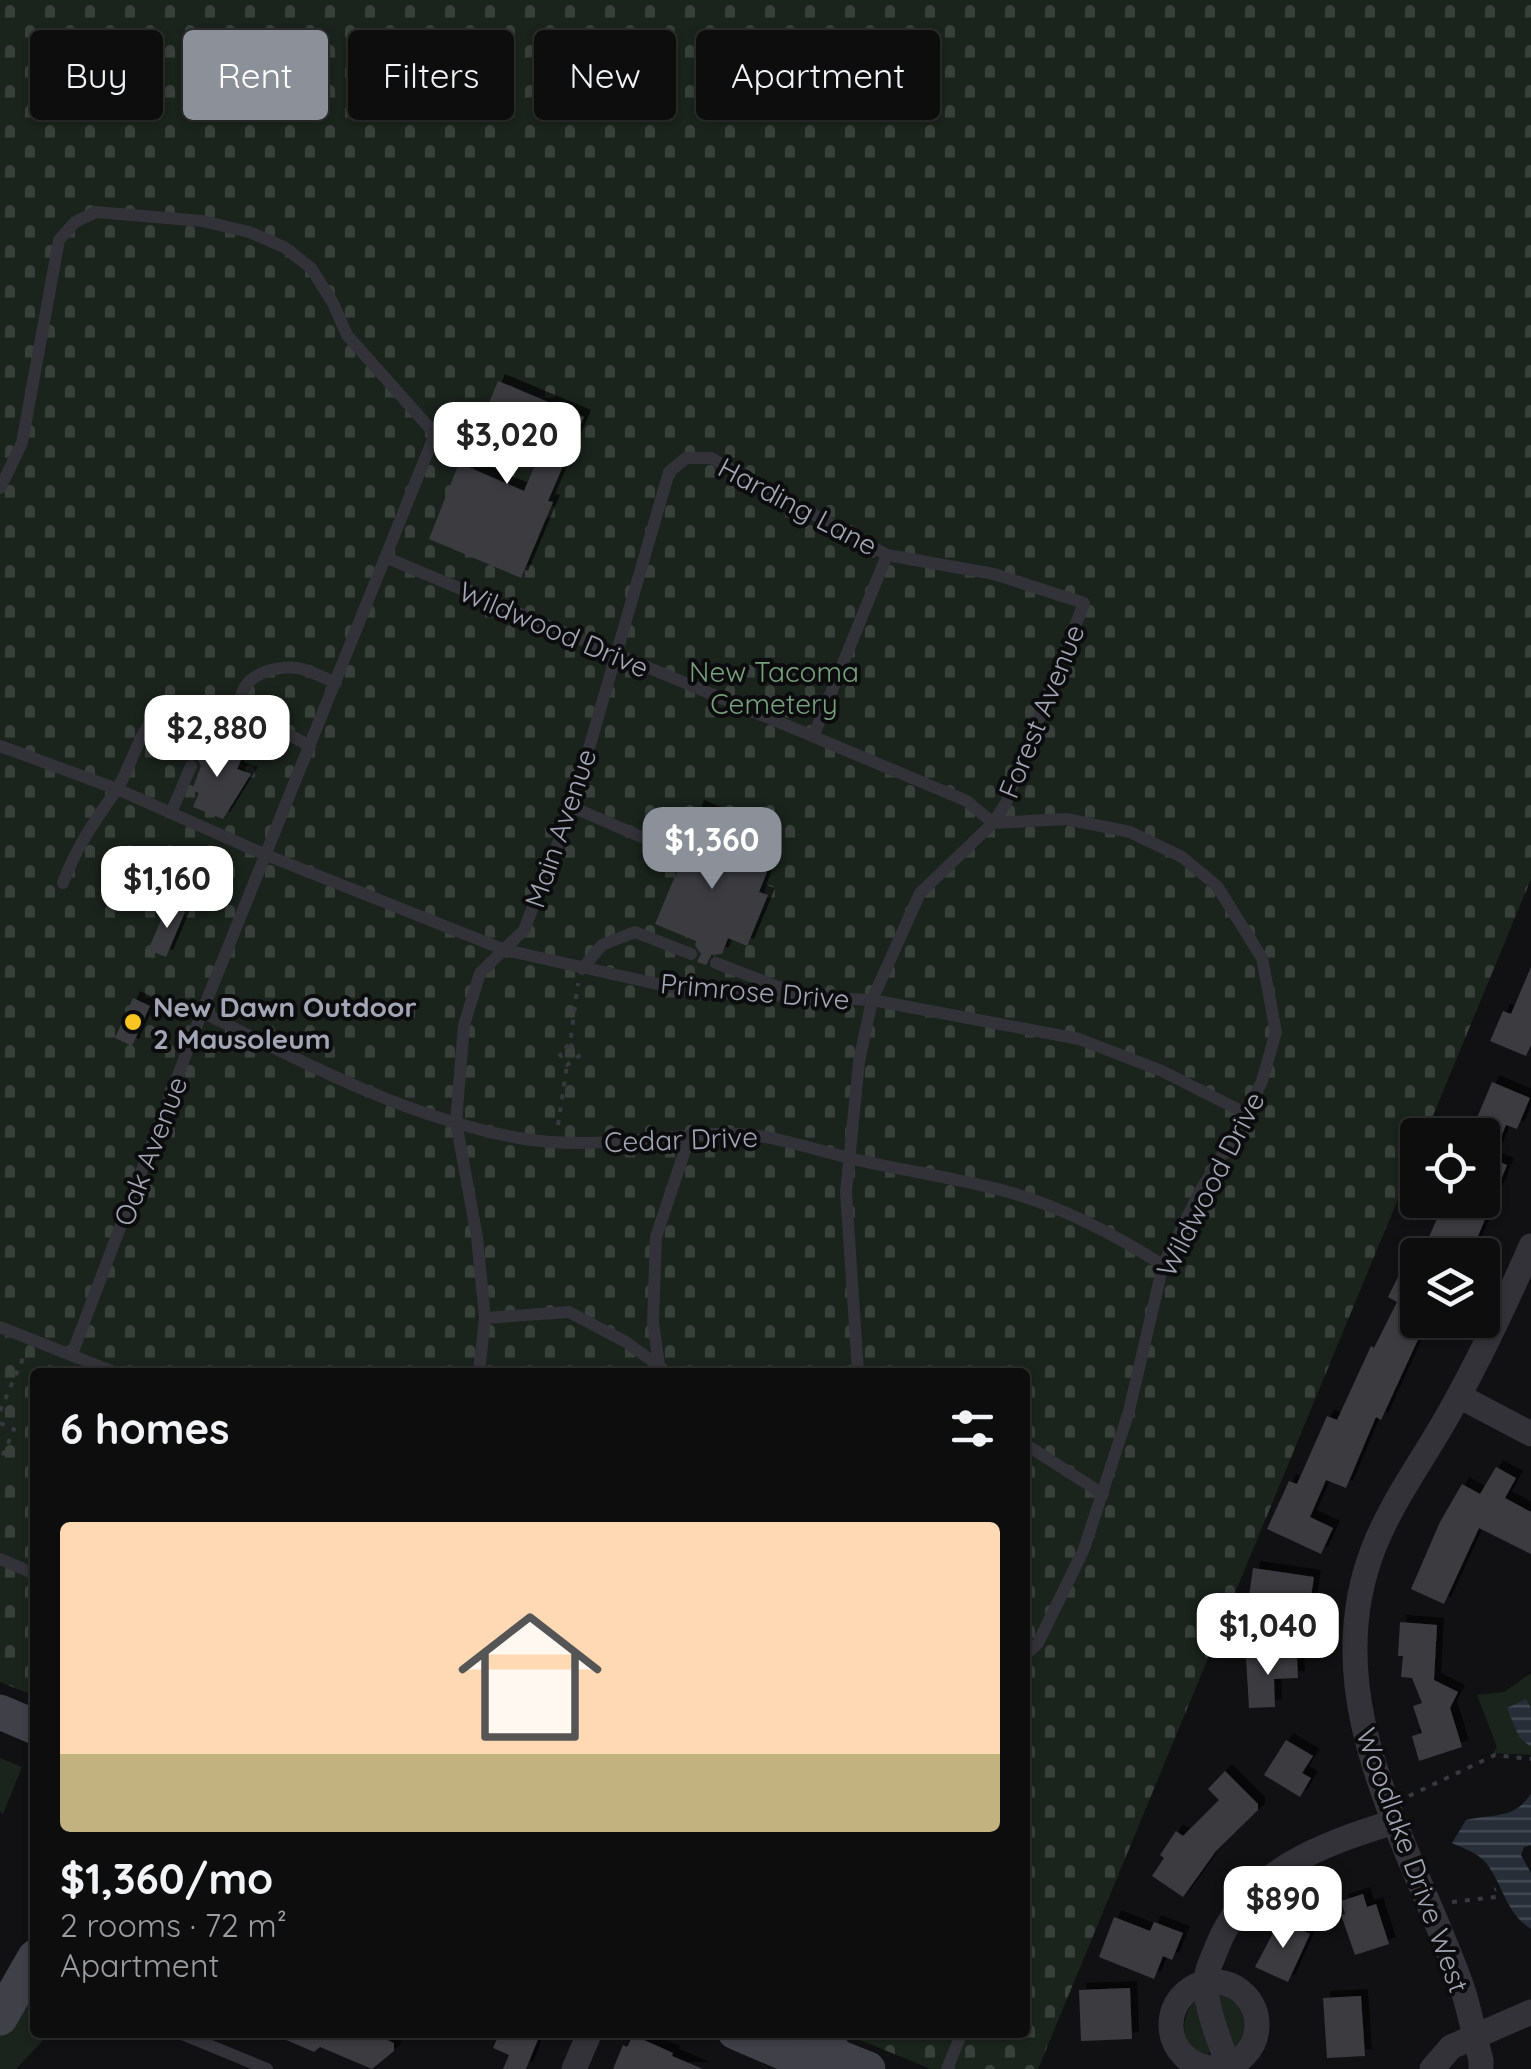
<!DOCTYPE html>
<meta charset="utf-8">
<style>
:root{--surface:#0d0d0e;--page:#161617;--text:#f1f3f6;--muted:#9a9c9e;--line:#2d2d2e;--accent:#8c9099}
body{margin:0;font-family:Quicksand,sans-serif;background:var(--page);color:var(--text);height:100vh;display:flex;flex-direction:column;font-size:38px;white-space:nowrap}
*{box-sizing:border-box;margin:0}
p{font-size:32px;color:var(--muted)}
.icon{flex:none;width:55px;height:55px;fill:none;stroke:currentColor;stroke-width:2;stroke-linecap:round;stroke-linejoin:round}
.map{position:relative;flex:1;overflow:hidden}
.drawer{position:absolute;left:30px;top:1368px;width:1000px;height:670px;display:flex;flex-direction:column;background:var(--surface);border-radius:10px;box-shadow:0 2px 8px #0004,0 0 0 2px var(--line)}
.drawer>*{flex:none}
.banner{position:absolute;left:30px;top:30px;width:1000px;height:90px;display:flex;gap:20px}
.tools{position:absolute;left:1400px;top:1118px;display:grid;gap:20px}
.tools a{display:grid;place-items:center;width:100px;height:100px;border-radius:10px;background:var(--surface);box-shadow:0 2px 8px #0004,0 0 0 2px var(--line);font-size:50px}
.price{position:absolute;translate:-50% -85px;padding:0 22px;border-radius:20px;background:#fff;color:#222;font-size:32px;line-height:65px;filter:drop-shadow(0 2px 5px #0008)}
.price::after{content:'';position:absolute;left:50%;top:60px;width:30px;height:22px;margin-left:-15px;background:inherit;clip-path:polygon(0 0,100% 0,50% 100%)}
.price.selected{background:var(--accent);color:#fff}
ul{padding:0;list-style:none}
li{display:grid;align-content:center;gap:20px;height:530px;padding:0 30px}
li+li{border-top:2px solid var(--line)}
li span{display:grid;place-items:center;height:310px;border-radius:10px;color:#555}
li>.icon{margin-inline-start:auto}
span .icon{width:180px;height:180px;fill:#fffc;stroke-width:1}
li b{font-size:42px}
h2{display:flex;justify-content:space-between;align-items:center;height:120px;padding:0 30px;font-size:42px}
.tag{padding:0 35px;border-radius:10px;background:var(--surface);box-shadow:0 2px 8px #0004,0 0 0 2px var(--line);font-size:35px;line-height:90px}
.tag.selected{background:var(--accent);color:#fff}
.map>svg:first-child{display:block}
.green{fill:#1b231d}
.cemetery{fill:url(#cemetery-stones)}
.water{fill:url(#water-rules)}
.building{fill:#3b3b40;filter:url(#shadow)}
.lines{fill:none;stroke-linecap:round;stroke-linejoin:round}
.path{stroke:#38393f;stroke-width:4;stroke-dasharray:5 8;stroke-linecap:butt}
.lane{stroke:#323238;stroke-width:12}
.street{stroke:#323238;stroke-width:25}
.secondary{stroke:#404148;stroke-width:35}
.poi-dot{fill:#fbc521;stroke:#0c0c0e;stroke-width:4}
.labels{text-anchor:middle;dominant-baseline:central;stroke-width:8;stroke-linejoin:round;paint-order:stroke}
.street-label{font-size:28px;fill:#a2a6b4;stroke:#0c0c0e}
.park-label{font-size:28px;fill:#77a07d;stroke:#0c0c0e}
.poi-label{font-size:28px;font-weight:bold;fill:#a2a6b4;stroke:#0c0c0e;text-anchor:start}
</style>
<div class="map">
<svg width="1531" height="2069" viewBox="0 0 1531 2069">
<defs>
<pattern id="cemetery-stones" width="16" height="16" patternUnits="userSpaceOnUse" patternTransform="scale(2.5)"><rect width="16" height="16" fill="#1b231d"/><path d="M2 7V4a2 2 0 0 1 4 0v3zM10 15v-3a2 2 0 0 1 4 0v3z" fill="#39403b"/></pattern>
<pattern id="water-rules" width="6" height="5" patternUnits="userSpaceOnUse" patternTransform="scale(2.5)"><rect width="6" height="5" fill="#272e37"/><path d="M0 2.5h6" fill="none" stroke="#434952"/></pattern>
<filter id="shadow"><feDropShadow dx="7" dy="-7" stdDeviation="0" flood-color="#0009"/></filter>
</defs>
<rect width="100%" height="100%" fill="#111113"/>
<g class="green">
<path d="M1531,1673v82l-38,-2 4,-6 -20,-52 27,-3z"/>
<path d="M0,1758l22,9 -19,47 -3,-3z"/>
<path d="M35,1981v51l15,1 -34,36h-16v-33z"/>
<path d="M1220,1994c26,11 38,35 16,57l-18,-44z"/>
<path d="M1196,1999l14,48 -2,10c-29,-10 -30,-36 -12,-58z"/>
</g>
<path class="cemetery" d="M0,0h1531v879l-106,256h-7l-1,18 -379,916h-107l-88,-36 182,-1v-660h-990v324l-35,-14z"/>
<g class="water">
<path d="M1526,1699l5,9v39l-12,-10 -12,-29z"/>
<path d="M1531,1794v51l-7,2 -3,8 10,18v56c-26,-17 -27,-43 -45,-66 -8,-10 -23,-15 -34,-20l14,-23c28,-7 47,0 65,-26z"/>
</g>
<g class="building">
<path d="M498,381l86,36 -36,84 5,1 -32,76 -92,-39 30,-76 65,28 26,-61 -35,-14 -12,27 -26,-11z"/>
<path d="M192,744l7,6h7l5,-5 31,13 -5,11 14,5 -28,45 -30,-12 6,-14 -7,-3 9,-24 -5,-9h-9z"/>
<path d="M697,807l29,12 -12,31 53,22 -8,20 9,3 -21,51 -19,-8 -6,16 -11,1 -5,10 -9,-3 4,-8 -6,-9 1,-4 -41,-17 23,-55 -5,-2z"/>
<path d="M168,904l17,8 -19,45 -18,-7z"/>
<path d="M1531,967v78l-5,11 -36,-15 13,-30 8,3z"/>
<path d="M133,998l17,8 -18,40 -17,-8z"/>
<path d="M1492,1082l38,16 -13,31 -11,-4 -14,34 15,6 -26,64 -11,26h-49l19,-43 6,2 6,-14h30v-71l-8,-4z"/>
<path d="M1399,1275l19,10v35h9l-46,100 -5,-3 -30,71 -20,-8 -16,37 23,11 -12,26 -54,-25 22,-48 8,3 30,-68 10,4 34,-74 3,2 23,-46 -9,-5z"/>
<path d="M1496,1467l20,11 -11,20 26,14v42l-52,-26 -35,76 -33,-15 29,-67 22,-38 18,10z"/>
<path d="M1253,1568l61,9 -4,26 -23,-4 -2,17 -38,-6z"/>
<path d="M1400,1622l37,3 -3,55 24,12 -8,16 12,39 -43,14 -7,-25 10,-3 -9,-27 9,-3 -10,-25 -11,-1 2,-21h-5z"/>
<path d="M1297,1656l1,22 -24,1 1,28 -26,1 -3,-50z"/>
<path d="M1286,1740l27,16 -11,17 9,5 -11,19 -36,-22z"/>
<path d="M1225,1771l33,33v6l-42,41 -33,46 -31,-21 12,-18 -4,-3 16,-24 7,5 36,-36 -11,-11z"/>
<path d="M1363,1894l4,13 9,-3 13,40 -34,11 -14,-40 4,-1 -4,-13z"/>
<path d="M1114,1917l36,14 4,-9 29,11 -11,27 -9,-4 -9,23 -55,-22z"/>
<path d="M1280,1920l30,14 -22,48 -33,-15z"/>
<path d="M1130,1988l2,51 -51,2 -2,-51z"/>
<path d="M1361,1996l4,60 -38,2 -4,-60z"/>
<path d="M268,2032h102l24,11v8l-22,18 -52,-22 -6,5z"/>
<path d="M500,2032h41l-15,37h-23l6,-14 -16,-7z"/>
<path d="M633,2035l40,18 -1,3 31,13h-90l10,-24 4,2z"/>
</g>
<g class="lines">
<g class="path">
<path d="M570,1044l9,12 -12,9 -8,-12 11,-9 8,-61"/>
<path d="M558,1125l9,-60"/>
<path d="M0,1411l24,-55"/>
<path d="M0,1423l14,6 -14,33"/>
<path d="M1409,1796l86,-41 36,4"/>
<path d="M1452,1902l44,-5 -2,-7 2,-1"/>
</g>
<g class="lane">
<path d="M0,488l22,-45 37,-203 16,-18 21,-10 106,9 47,11 35,15 27,21 22,35 14,32 88,99 63,21"/>
<path d="M387,558l580,243 26,22 73,-4 64,13 52,25 35,29 45,72 14,74 -14,49 -15,33 -45,74 -39,77 -34,146 -45,138 -46,94 -13,12"/>
<path d="M813,737l74,-182"/>
<path d="M0,746l117,43 149,66 239,95 188,42 179,8 207,39 83,32 85,43"/>
<path d="M310,746l-67,-36c-11,-31 28,-45 54,-42 13,2 27,10 39,15"/>
<path d="M572,807l93,40"/>
<path d="M171,813l20,-47"/>
<path d="M63,883c14,-38 32,-62 54,-94 13,-19 27,-72 47,-81 16,-7 30,2 43,11l-5,22"/>
<path d="M716,963l81,31"/>
<path d="M582,969l20,-24 33,-13 56,22"/>
<path d="M202,1012c102,51 203,105 317,126 64,12 132,-1 196,-4 48,-3 89,13 134,24 54,13 110,20 163,35 53,15 105,43 151,72"/>
<path d="M485,1318l84,-6 57,30 36,26"/>
<path d="M0,1327l114,45"/>
<path d="M72,1354l130,-342 233,-578"/>
<path d="M479,1372l6,-54 -8,-81 -21,-115 8,-97 16,-52 44,-43 48,-123 97,-335 17,-14h25l176,97 107,19 90,29 -78,200 -13,20 -73,70 -48,107 -13,62 -13,130 12,180"/>
<path d="M660,1372l-7,-50 3,-85 33,-99"/>
<path d="M1025,1444l78,50"/>
<path d="M0,1559l35,15"/>
<path d="M177,2032l90,37"/>
<path d="M947,2069l15,-37"/>
</g>
<g class="street">
<path d="M1459,1396l72,38"/>
<circle cx="1214" cy="2025" r="43"/>
<path d="M1228,2066c-8,-25 -22,-56 -22,-82 -1,-12 7,-26 11,-37 30,-76 105,-103 177,-125"/>
<path d="M574,2069l16,-37"/>
<path d="M1432,2069l19,-22 80,-35"/>
<path d="M1481,2069v-9c-7,-24 -11,-49 -19,-73 -50,-141 -149,-286 -88,-440 18,-46 50,-89 74,-132 31,-54 58,-112 83,-169"/>
</g>
<g class="secondary">
<path d="M0,1712l35,15"/>
<path d="M0,2018l35,-61"/>
<path d="M735,2032l75,32 28,-7"/>
<path d="M812,2032l9,5 17,20 30,12"/>
</g>
</g>
<circle class="poi-dot" cx="133" cy="1022" r="10"/>
<g class="labels">
<g class="street-label">
<text transform="translate(798 506) rotate(28)">Harding Lane</text>
<text transform="translate(554 629) rotate(23)">Wildwood Drive</text>
<text transform="translate(1041 711) rotate(-68)">Forest Avenue</text>
<text transform="translate(560 828) rotate(-71)">Main Avenue</text>
<text transform="translate(755 991) rotate(5)">Primrose Drive</text>
<text transform="translate(681 1139) rotate(-2)">Cedar Drive</text>
<text transform="translate(150 1151) rotate(-69)">Oak Avenue</text>
<text transform="translate(1210 1184) rotate(-63)">Wildwood Drive</text>
<text transform="translate(1413 1860) rotate(70)">Woodlake Drive West</text>
</g>
<g class="park-label">
<text x="774" y="671">New Tacoma<tspan x="774" dy="32">Cemetery</tspan></text>
</g>
<g class="poi-label">
<text x="153" y="1006">New Dawn Outdoor<tspan x="153" dy="32">2 Mausoleum</tspan></text>
</g>
</g>
</svg>
<div class="tools">
<a><svg class="icon" aria-label="locate" viewBox="0 0 24 24"><circle cx="12" cy="12" r="6"/><path d="M12 2v4M12 18v4M2 12h4M18 12h4"/></svg></a>
<a><svg class="icon" aria-label="layers" viewBox="0 0 24 24"><path d="M12 4l9 5-9 5-9-5zM3 14l9 5 9-5"/></svg></a>
</div>
<b class="price" style="left:507px;top:487px">$3,020</b>
<b class="price" style="left:217px;top:780px">$2,880</b>
<b class="price selected" style="left:712px;top:892px">$1,360</b>
<b class="price" style="left:167px;top:931px">$1,160</b>
<b class="price" style="left:1268px;top:1678px">$1,040</b>
<b class="price" style="left:1283px;top:1951px">$890</b>
<div class="banner">
<a class="tag">Buy</a>
<a class="tag selected">Rent</a>
<a class="tag">Filters</a>
<a class="tag">New</a>
<a class="tag">Apartment</a>
</div>
<section class="drawer">
<h2>6 homes<svg class="icon" aria-label="filters" viewBox="0 0 24 24"><path d="M4 7h16M4 17h16"/><circle cx="9" cy="7" r="2"/><circle cx="15" cy="17" r="2"/></svg></h2>
<ul>
<li><span style="background:linear-gradient(#ffd9b3 75%,#c2b280 0)"><svg class="icon" aria-label="home" viewBox="0 0 24 24"><path d="M3 11l9-7 9 7M6 9v11h12V9"/></svg></span><div><b>$1,360/mo</b><p>2 rooms · 72 m²</p><p>Apartment</p></div></li>
</ul>
</section>
</div>
